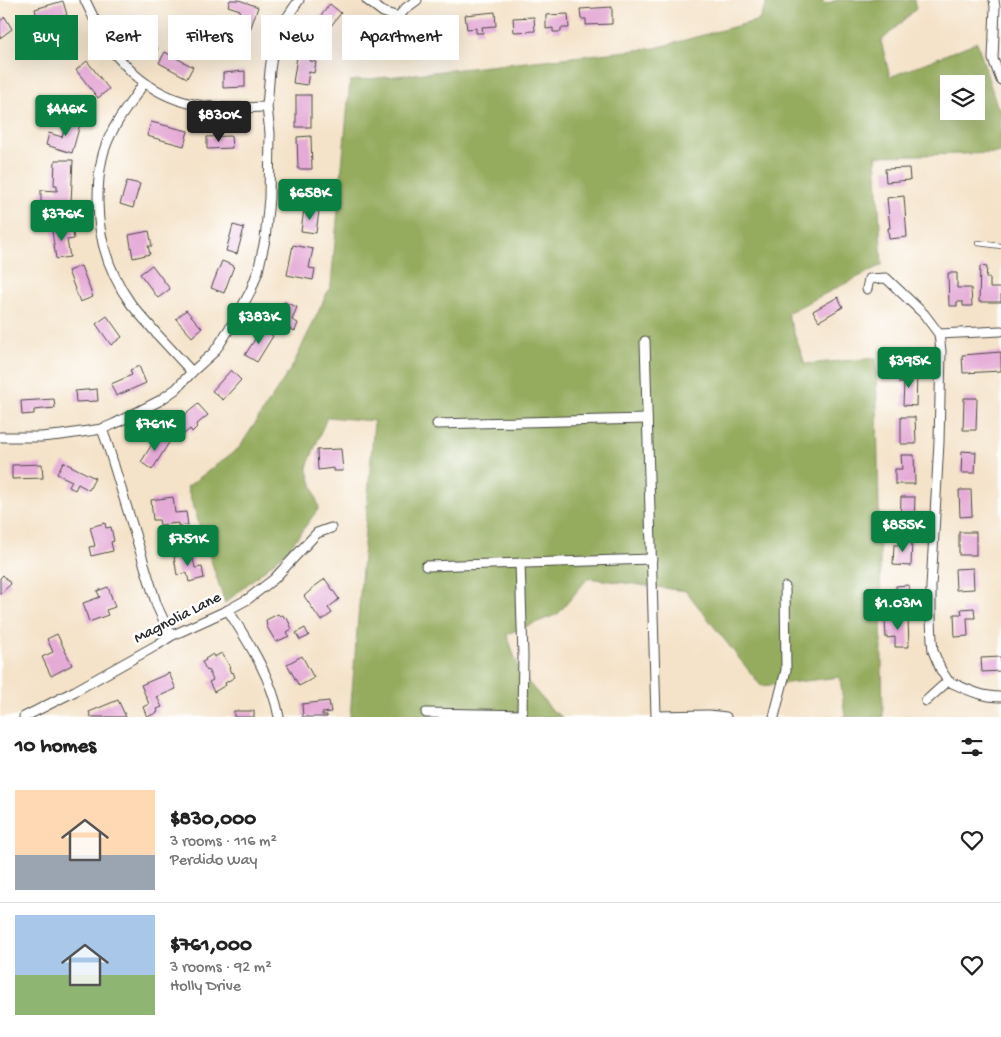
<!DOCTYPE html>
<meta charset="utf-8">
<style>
:root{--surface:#fff;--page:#f2f2f2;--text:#222;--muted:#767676;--line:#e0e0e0;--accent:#0b8043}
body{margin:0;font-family:"Gochi Hand",sans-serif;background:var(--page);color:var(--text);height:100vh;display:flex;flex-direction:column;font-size:19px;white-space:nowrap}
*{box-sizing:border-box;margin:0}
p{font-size:16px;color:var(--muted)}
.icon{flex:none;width:28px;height:28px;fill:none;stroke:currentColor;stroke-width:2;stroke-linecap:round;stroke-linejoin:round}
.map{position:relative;height:717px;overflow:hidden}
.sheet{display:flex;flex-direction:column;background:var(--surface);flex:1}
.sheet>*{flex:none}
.guide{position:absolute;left:15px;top:15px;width:500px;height:45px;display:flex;gap:10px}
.fabs{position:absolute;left:940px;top:75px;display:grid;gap:10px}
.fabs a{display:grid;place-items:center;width:45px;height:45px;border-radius:0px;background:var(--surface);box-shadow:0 5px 20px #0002;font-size:25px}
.price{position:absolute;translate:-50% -42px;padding:0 11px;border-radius:5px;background:var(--accent);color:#fff;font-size:16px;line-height:32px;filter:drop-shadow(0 1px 2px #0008)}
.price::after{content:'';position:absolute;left:50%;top:30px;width:15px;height:11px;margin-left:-8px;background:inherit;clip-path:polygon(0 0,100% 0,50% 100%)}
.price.active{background:#222;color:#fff}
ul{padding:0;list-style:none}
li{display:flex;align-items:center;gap:15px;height:125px;padding:0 15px}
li+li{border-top:1px solid var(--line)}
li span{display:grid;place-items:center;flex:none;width:140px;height:100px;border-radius:0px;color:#555}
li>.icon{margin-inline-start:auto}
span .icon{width:60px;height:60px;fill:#fffc;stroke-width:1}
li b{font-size:21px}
h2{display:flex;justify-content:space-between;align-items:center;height:60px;padding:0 15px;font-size:21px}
.pill{padding:0 18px;border-radius:0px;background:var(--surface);box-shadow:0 5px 20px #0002;font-size:18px;line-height:45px}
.pill.active{background:var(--accent);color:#fff}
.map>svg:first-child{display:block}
.forest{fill:#95ac5e;stroke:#606c44;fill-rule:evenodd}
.building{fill:#e5abd7}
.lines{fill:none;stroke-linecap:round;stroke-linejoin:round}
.service-casing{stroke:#494743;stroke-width:6}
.minor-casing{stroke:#494743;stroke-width:11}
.service{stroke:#fff;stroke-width:4.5}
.minor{stroke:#fff;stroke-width:9}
.labels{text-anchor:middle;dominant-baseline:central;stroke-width:5;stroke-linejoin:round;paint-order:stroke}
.street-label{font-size:16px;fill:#2b2b2b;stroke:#fff}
</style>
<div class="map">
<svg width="1001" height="717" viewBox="0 0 1001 717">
<rect width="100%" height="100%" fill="#fff"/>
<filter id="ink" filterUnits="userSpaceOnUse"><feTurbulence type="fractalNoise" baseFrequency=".02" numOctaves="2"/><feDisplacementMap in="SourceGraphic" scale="10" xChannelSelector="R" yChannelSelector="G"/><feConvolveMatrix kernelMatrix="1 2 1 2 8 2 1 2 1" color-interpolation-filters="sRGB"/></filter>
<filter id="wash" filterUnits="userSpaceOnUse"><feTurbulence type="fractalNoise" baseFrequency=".0096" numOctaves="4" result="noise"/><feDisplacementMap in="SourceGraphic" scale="20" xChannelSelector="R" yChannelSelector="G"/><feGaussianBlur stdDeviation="1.12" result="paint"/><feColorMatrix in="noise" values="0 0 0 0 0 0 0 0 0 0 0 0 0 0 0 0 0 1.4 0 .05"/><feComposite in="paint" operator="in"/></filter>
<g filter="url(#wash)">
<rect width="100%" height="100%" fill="#f4e3c9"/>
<path class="forest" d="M768,0h54l3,4 12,-4h77l2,9 -35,32 9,36 87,-35 20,64 4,2v45l-125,3 6,109 -95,48 18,51 71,-6 7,359h-38l-5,-40 -79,9 -75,-95 -98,-13 -30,36 -51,20 13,39 34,39 8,5h-212l24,-296 -47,-4 -20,50 12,41 -32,43 -62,52 -38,-116 52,-39 54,-83 38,-80 19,-204 305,-33 104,-28zM949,84h27v27h-27z"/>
<g id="blocks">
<g class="building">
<path d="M230,0h9l19,7 -9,26 -15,-6 6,-17 -12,-4z"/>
<path d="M63,1l4,14 -29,8 -3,-14z"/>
<path d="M330,4l11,9 -20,26 -11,-9z"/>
<path d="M612,7v17l-26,1v-6h-5l-1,-10z"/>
<path d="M495,12l1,14 -14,1 1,6h-7v-5l-9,1 -2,-14z"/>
<path d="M568,14l1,14h-8v4h-8v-4l-7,1v-14z"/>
<path d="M5,17l7,12 -12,9v-17z"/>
<path d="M534,17l1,14 -21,1 -1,-14z"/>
<path d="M139,22l19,27 -10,7 -19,-27z"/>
<path d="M429,22l11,10 -20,23 -9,-7 6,-7 -4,-3z"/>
<path d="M298,50l14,3 -2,8 6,1 -2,11 -5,-1 -2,13 -14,-2z"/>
<path d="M165,52l28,15 -6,11 -28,-15z"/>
<path d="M87,61l22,28 -11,9 -22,-28z"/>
<path d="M245,71v16l-22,1v-15z"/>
<rect x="296" y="95" width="15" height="32"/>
<path d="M68,117l13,4 -9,32 -26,-8 3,-12 13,4z"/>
<path d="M151,122l37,9 -4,15 -37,-10z"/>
<path d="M231,136l1,12 -25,1v-12z"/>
<path d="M311,136l1,33h-14l-1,-32z"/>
<path d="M55,160h18l-2,43 -30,-1v-12l16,1v-6h-3z"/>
<path d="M909,168l1,12 -24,2 -1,-13z"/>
<path d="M127,181l13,3 -7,24 -13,-4z"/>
<path d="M904,196l3,41 -18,2 -1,-11h2l-3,-30z"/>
<path d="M304,209l15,2 -3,22 -15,-2z"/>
<path d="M233,225l11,3 -7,26 -11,-3z"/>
<path d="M72,227l2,12 -7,1 3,17 -14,2 -4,-28z"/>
<path d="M149,231l3,15h-4l2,8 -17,4 -4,-23z"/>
<path d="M293,245l20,4 -4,19 6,1 -2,11 -26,-5z"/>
<path d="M222,261l12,5 -10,27 -13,-5z"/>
<path d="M152,265l18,24 -12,9 -18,-24z"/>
<path d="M81,266l12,31 -13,5 -12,-31z"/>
<path d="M980,266l7,1 -1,11h4v10h11v14h-22z"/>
<path d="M948,273h9v15h14l1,18h-9v-4h-6v4h-8z"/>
<path d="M838,297l5,10 -24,14 -6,-10z"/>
<path d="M284,302l13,5 -5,13 6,3 -3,8 -19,-7z"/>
<path d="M186,310l16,18 -10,9 -16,-18z"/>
<path d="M107,316l15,21 -11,8 -15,-21z"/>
<path d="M262,328l11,8 -16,26 -12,-7z"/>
<path d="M1001,352v19l-38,2 -1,-18z"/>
<path d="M139,366l7,17 -30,13 -5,-12 21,-9 -2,-5z"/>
<path d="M231,370l10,10 -18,20 -11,-9z"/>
<path d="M899,374h18l-1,32 -13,-1 1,-22h-5z"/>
<path d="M97,389l1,12 -22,1 -1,-11z"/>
<path d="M964,398h13l-1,32h-13z"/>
<path d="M54,399l1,9 -21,2v4l-12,1 -1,-14z"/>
<path d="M198,404l10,11 -12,10 1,2 -5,5 -2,-3 -6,5 -9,-11z"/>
<path d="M901,417h14l1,27h-15z"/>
<path d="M159,433l11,8 -18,29 -11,-8z"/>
<path d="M341,449l2,22h-9v-3l-16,2 -1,-20z"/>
<path d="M962,451l14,1 -1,21h-14z"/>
<path d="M901,455h13l1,29h-20v-15h7z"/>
<path d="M63,462l32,16 -6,12 -11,-6 -3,6 -6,-3 3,-6 -15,-7z"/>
<path d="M42,464l1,14 -31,1v-14z"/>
<path d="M959,490h12l1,26 -12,1z"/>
<path d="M173,497l2,16 11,-1 2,13 -10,1v-3l-18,2 -1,-5h-6l-2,-20z"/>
<path d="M901,497h14l-1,33 -14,-1z"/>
<path d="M105,523l1,5 5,-1 3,14 -3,1 2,9 -22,5 -2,-9 6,-1 -5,-19z"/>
<rect x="959" y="532" width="17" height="23"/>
<path d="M900,539l12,1 -1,26 -18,-1 1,-20h6z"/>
<path d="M192,553l3,15 7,-1 2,11 -15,4 -2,-9 -10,2 -3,-18z"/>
<path d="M973,568l1,21 -18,1 -1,-21z"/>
<path d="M3,575l8,9 -11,10v-16z"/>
<path d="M325,579l14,20 -11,9 4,5 -11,8 -17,-25 7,-6v-1z"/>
<path d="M909,585l2,27 -14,1 -1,-27z"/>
<path d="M108,587l7,20 -9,3 2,5 -19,7 -6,-19 17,-6 -3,-6z"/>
<path d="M974,608l1,10h-8l1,18 -13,1 -1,-23h8l-1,-5z"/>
<path d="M278,614l2,2 3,-1 2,4 2,-1 5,11 -5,3 2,4 -13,6 -9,-15 -1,-7z"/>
<path d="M908,618l1,29h-14v-10l-9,1 -1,-19z"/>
<path d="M305,628l4,8 -9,4 -4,-7z"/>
<path d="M57,634l15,31 -21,11 -9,-19 11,-5 -6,-13z"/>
<path d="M222,653l8,14 -1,1 2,5 2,-1 2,5 -10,6 1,2 -12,7 -5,-10 4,-2 -5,-10 -1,1 -5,-9 4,-2 -1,-1 8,-5 1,3z"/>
<path d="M302,656l12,22 -15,8 -12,-22z"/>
<path d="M1001,657v14l-19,1 -1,-14z"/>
<path d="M169,673l7,16 -19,8 5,10 -5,2 1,3 -11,5 -4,-10 6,-3 -8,-19z"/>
<path d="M118,700l8,17h-35l-2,-5z"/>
<path d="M329,701l2,11 -9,1v2h5v2h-24l-1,-13z"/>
<rect x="234" y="711" width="20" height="6"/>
</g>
</g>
</g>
<g filter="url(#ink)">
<use href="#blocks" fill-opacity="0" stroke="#494743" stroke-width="1"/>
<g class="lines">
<g class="service-casing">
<path id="service" d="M978,243l23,3"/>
</g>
<g class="minor-casing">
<g id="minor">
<path d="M85,0c8,16 15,33 25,48 7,9 15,17 23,25 41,37 82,36 134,34"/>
<path d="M367,0l16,12 15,5"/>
<path d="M994,0l1,7 -2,52 8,21"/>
<path d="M382,42l9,-13 7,-12 8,-9 11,-8"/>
<path d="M144,83c-14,21 -31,41 -39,65 -6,17 -7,35 -7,53 0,37 11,72 33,103 8,10 17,19 25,29 12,13 24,26 36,39"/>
<path d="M867,289l2,-10 17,-1 38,36 15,20 2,17 -2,91 -8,145v32l1,21 1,11 8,19 7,11"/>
<path d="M939,334l62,-3"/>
<path d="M645,341l11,375 53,-1 17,2"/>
<path d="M437,424l210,-5"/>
<path d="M102,429l6,17 49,160 14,30"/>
<path d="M0,437h41l20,-2 41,-6 12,-5 45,-23 17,-12 16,-17 21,-19 6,-8 17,-27 15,-28 7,-19 7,-31 4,-42 1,-65 -3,-26 3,-37 3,-21 4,-11 9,-19 13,-19"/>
<path d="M520,563l3,93 -1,59"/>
<path d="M426,566l226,-7"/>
<path d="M228,610c21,33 44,68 51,107"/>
<path d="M948,681c18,8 33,16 53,16"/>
<path d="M926,701l22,-20"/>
<path d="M426,713l96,2v2"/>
<path d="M24,717l51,-26 82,-46 14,-9 57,-26 20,-11 26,-20 43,-46 14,-5"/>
<path d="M774,717l12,-47 -1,-83"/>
</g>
</g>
<use href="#service" class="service"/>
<use href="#minor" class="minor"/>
</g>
</g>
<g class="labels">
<g class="street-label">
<text transform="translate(178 619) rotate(-27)">Magnolia Lane</text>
</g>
</g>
</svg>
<div class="fabs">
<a><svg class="icon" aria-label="layers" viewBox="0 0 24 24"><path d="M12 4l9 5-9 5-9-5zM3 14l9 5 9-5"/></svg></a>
</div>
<b class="price" style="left:66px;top:137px">$446K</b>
<b class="price active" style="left:219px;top:143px">$830K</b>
<b class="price" style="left:310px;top:221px">$658K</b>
<b class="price" style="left:62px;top:242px">$376K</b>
<b class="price" style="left:259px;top:345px">$383K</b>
<b class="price" style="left:909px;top:389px">$395K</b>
<b class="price" style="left:155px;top:452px">$761K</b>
<b class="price" style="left:903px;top:553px">$855K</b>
<b class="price" style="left:188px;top:567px">$751K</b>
<b class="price" style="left:898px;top:631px">$1.03M</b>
<div class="guide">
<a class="pill active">Buy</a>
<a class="pill">Rent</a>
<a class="pill">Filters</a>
<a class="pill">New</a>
<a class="pill">Apartment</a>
</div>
</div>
<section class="sheet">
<h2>10 homes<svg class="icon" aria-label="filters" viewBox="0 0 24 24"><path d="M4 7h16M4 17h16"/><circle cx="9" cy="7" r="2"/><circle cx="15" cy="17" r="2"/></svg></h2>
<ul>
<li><span style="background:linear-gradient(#ffd9b3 65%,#9aa5b1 0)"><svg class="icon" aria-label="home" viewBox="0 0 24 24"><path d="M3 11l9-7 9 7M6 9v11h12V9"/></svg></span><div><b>$830,000</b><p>3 rooms · 116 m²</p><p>Perdido Way</p></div><svg class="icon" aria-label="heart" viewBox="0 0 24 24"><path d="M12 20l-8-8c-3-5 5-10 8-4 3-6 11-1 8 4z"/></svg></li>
<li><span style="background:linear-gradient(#a9c7e8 60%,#8fb573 0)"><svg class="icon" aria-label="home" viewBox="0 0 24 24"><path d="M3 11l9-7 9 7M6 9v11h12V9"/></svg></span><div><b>$761,000</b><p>3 rooms · 92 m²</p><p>Holly Drive</p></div><svg class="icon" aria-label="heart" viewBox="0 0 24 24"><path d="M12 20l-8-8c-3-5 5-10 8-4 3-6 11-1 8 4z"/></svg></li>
</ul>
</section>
